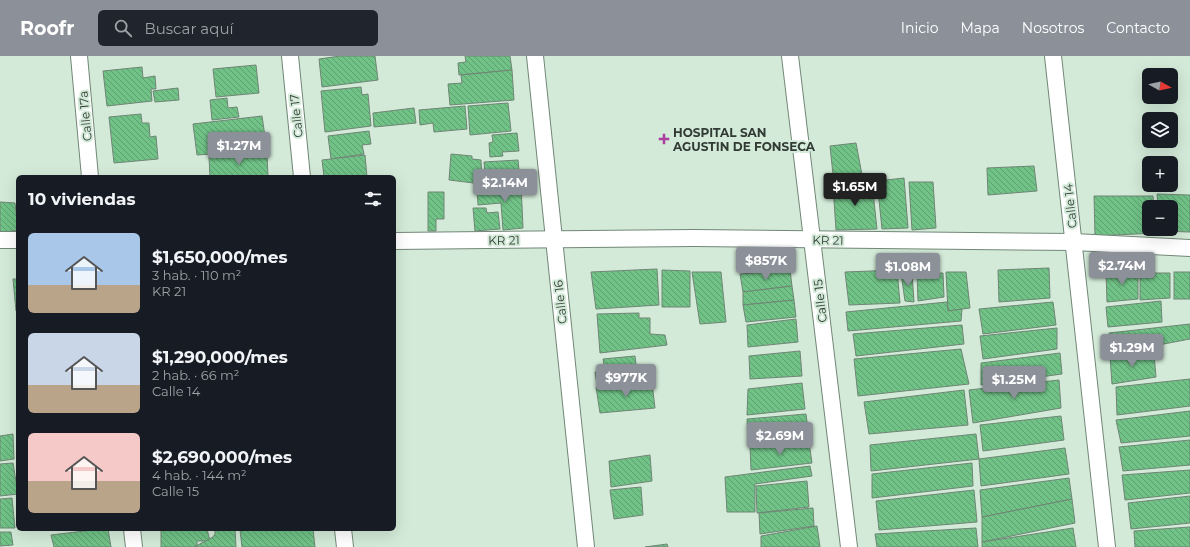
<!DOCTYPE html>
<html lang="es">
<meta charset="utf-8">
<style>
:root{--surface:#171b24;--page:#20242c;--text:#f1f3f6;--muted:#9ea1a6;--accent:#8c9099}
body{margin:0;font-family:Montserrat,sans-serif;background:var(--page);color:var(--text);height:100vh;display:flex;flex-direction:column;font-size:15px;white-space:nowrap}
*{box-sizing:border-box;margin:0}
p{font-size:13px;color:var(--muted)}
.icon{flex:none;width:22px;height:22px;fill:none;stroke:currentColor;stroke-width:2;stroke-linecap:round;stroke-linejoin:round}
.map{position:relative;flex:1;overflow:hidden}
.side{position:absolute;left:16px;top:119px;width:380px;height:356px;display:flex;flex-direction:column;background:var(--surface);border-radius:6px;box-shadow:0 4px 16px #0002}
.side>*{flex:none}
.needle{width:26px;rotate:98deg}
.buttons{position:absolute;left:1142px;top:12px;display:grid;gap:8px}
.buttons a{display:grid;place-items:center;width:36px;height:36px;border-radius:6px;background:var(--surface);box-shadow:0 4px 16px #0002;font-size:20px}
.price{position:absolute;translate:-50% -34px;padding:0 9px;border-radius:4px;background:var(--accent);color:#fff;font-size:13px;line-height:26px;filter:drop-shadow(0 1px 2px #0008)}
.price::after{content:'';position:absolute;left:50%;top:24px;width:12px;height:9px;margin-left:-6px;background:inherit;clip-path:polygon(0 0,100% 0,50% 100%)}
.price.on{background:#222;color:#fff}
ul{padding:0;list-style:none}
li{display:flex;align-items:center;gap:12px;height:100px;padding:0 12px}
li span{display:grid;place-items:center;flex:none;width:112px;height:80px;border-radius:6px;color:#555}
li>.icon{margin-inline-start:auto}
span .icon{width:48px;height:48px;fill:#fffc;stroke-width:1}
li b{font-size:17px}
h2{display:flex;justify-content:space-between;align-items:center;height:48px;padding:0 12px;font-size:17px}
header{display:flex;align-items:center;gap:24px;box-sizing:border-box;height:56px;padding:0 20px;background:var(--accent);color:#fff}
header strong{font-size:19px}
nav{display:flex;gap:22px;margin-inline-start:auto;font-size:14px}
.search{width:280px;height:36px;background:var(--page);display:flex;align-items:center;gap:10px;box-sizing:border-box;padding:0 14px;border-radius:6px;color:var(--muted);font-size:15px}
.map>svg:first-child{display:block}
.building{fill:url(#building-back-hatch);stroke:#708575}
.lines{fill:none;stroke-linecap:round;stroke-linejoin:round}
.minor-casing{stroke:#728777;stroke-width:18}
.minor{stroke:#fff;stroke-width:16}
.poi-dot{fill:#aa3fa0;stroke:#d3ead8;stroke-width:1.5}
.labels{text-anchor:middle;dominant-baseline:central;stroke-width:4;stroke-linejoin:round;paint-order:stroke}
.street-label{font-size:12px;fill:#313a33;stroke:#d3ead8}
.poi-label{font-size:12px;font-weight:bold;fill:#313a33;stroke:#d3ead8;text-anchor:start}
</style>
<header>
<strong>Roofr</strong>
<div class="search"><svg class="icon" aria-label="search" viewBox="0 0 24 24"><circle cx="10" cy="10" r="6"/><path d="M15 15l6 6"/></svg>Buscar aquí</div>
<nav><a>Inicio</a><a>Mapa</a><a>Nosotros</a><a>Contacto</a></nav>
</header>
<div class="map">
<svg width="1190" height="491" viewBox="0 0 1190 491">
<defs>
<pattern id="building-back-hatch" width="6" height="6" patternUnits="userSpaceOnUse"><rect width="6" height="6" fill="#70c287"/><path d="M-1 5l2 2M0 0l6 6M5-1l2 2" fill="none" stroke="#5d9f6f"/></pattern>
</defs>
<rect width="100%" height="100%" fill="#d3ead8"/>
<g class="building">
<path d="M340,0h35l3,24 -56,7 -3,-28z"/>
<path d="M465,0h45l2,14 -53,5 -1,-12 8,-1z"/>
<path d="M256,9l3,28 -43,4 -3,-28z"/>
<path d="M142,11l1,11 12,-2 1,13h-5l1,12 -45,5 -4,-35z"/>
<path d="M512,14l2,30 -64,5 -2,-21 14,-1 -1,-8z"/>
<path d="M361,31l1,8 6,-1 3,32 -46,6 -4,-41z"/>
<path d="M178,32l1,12 -24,2 -2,-11z"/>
<path d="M227,42l1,10 9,-1 2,10 -27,3 -2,-20z"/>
<path d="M508,47l3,28 -41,4 -2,-29z"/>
<path d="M465,50l2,23 -33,3 -1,-9 -13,2 -1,-15z"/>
<path d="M414,52l2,15 -42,4 -1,-14z"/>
<path d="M141,58l1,9h7l1,14 6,-1 2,23 -44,4 -5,-46z"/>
<path d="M262,60l5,34 -70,5 -4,-31z"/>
<path d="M369,75l2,13 -9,1 2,9 -33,5 -3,-23z"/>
<path d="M517,77l2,18 -17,1 1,4 -13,1 -1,-14 4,-1 -1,-7z"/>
<path d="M856,87l7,37 -29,4 -4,-38z"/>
<path d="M267,98l1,23h-58l-1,-20z"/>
<path d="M451,98l21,2v3l9,1 1,24 -33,-4z"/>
<path d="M365,99l2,22h-43l-2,-17z"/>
<path d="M518,104l2,21 -34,3 -2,-22z"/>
<path d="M1034,110l3,25 -49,4 -1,-27z"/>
<path d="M904,122l4,50 -26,1 -5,-48z"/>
<path d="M909,126h24l3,46 -24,2z"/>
<path d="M872,127l5,46 -41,1 -3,-44z"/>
<path d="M521,128l2,44 -20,2 -2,-27 -23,2 -1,-18z"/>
<path d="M428,136h16v27h-8v12h-8z"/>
<path d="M1157,138l33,1v37l-29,-1v-2h10v-22h-13z"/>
<path d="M1094,140h59l1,11h-5v22h7v4l-61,3z"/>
<path d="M0,146l15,1 3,27 -18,3z"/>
<path d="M473,152h13l1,5 11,-1 2,17 -25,2z"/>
<path d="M1049,212l1,30 -51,4 -1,-32z"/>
<path d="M657,213l2,36 -63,4 -5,-37z"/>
<path d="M662,214l28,1v36h-28z"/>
<path d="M790,214l2,16 -49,6 -3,-18z"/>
<path d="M897,214l3,33 -51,2 -4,-33z"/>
<path d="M692,216h29l5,50 -26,2z"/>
<path d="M946,216h20l4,36 -22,3z"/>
<path d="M1106,216l32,1v26l-31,3z"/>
<rect x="1174" y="216" width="16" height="27"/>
<path d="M901,217h11l2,29 -9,-1z"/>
<path d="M943,217l1,24 -26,4 -1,-27z"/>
<path d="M1140,217h30v25l-30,2z"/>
<path d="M13,223h5v32h-2z"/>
<path d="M792,230l2,14 -51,5v-13z"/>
<path d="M794,244l2,17 -50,5 -3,-17z"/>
<path d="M1161,245l1,21 -54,5 -2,-20z"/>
<path d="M947,246l1,9 14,-2 -1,12 -113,10 -2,-19z"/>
<path d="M1053,246l3,23 -73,9 -4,-25z"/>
<path d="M639,257v5h11v16l15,1 2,10 -67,8 -3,-39z"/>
<path d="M796,263l2,23 -50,5 -1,-22z"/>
<path d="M1190,268v15l-79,15 -2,-21z"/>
<path d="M962,269l2,19 -108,12 -3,-22z"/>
<path d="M1057,272v21l-74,10 -3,-23z"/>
<path d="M961,293l8,35 -111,12 -4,-37z"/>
<path d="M800,295l2,25 -52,3 -1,-23z"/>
<path d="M1060,297l2,21 -81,11v-22z"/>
<path d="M1154,298l2,23 -44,7 -2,-27z"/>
<path d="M635,300l3,25 -41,4 -2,-13 10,-1 -2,-12z"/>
<path d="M1190,323v27l-73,9 -1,-28z"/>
<path d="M1059,324l2,28 -88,15 -4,-33z"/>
<path d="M652,327l3,25 -55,5 -4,-26z"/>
<path d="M802,327l3,26 -58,6 1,-26z"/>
<path d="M964,334l4,35 -99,9 -5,-32z"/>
<path d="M1190,355v25l-69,7 -5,-23z"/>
<path d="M806,358l3,23 -61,7 -1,-25z"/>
<path d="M1061,360l3,24 -81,11 -3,-26z"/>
<path d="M13,378l1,25 -14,2v-25z"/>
<path d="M976,378l3,25 -108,12 -1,-26z"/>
<path d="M1190,384v25l-67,6 -4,-24z"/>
<path d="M809,386l3,21 -61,7 -1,-23z"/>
<path d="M1065,392l4,26 -88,12 -2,-27z"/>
<path d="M650,399l2,26 -41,6 -2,-26z"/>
<path d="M13,407l5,31 -18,2v-32z"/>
<path d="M972,407l1,23 -101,12v-24z"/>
<path d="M810,410l2,10 -57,8v28h-28l-2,-35z"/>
<path d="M1190,414v23l-65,7 -3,-25z"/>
<path d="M1069,422l3,21 -90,18 -2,-27z"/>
<path d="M807,425l2,26 -52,6 -1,-27z"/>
<path d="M641,431l2,28 -29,4 -4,-29z"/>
<path d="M974,434l3,32 -98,8 -3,-29z"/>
<path d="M1190,440v27l-59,6 -3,-26z"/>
<path d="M12,442l3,30h-15v-29z"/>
<path d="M1072,443l3,24 -93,19v-25z"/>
<path d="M813,452l1,18 -54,8 -1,-21z"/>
<path d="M817,470l3,21h-59v-11z"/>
<path d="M1190,471v20h-55l-1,-16z"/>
<path d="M976,472l2,19h-101l-2,-13z"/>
<path d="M1073,472l3,19h-94v-5z"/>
<path d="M101,473h7l3,18h-57l-3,-12z"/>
<path d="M165,473h42l3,12h-13v6h-36v-17z"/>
<path d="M215,473h20l1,18h-42l19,-10 2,-3z"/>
<path d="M247,473h66l2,18h-73l-2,-17z"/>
<path d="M0,476h11l2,13 -13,1z"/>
<path d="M667,488l1,3h-23z"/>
</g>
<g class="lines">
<g class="minor-casing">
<g id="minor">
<path d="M79,0l11,121"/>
<path d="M290,0l12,121"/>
<path d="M535,0l51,491"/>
<path d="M790,0l59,491"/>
<path d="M1053,0l54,491"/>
<path d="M0,184h18"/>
<path d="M394,185l300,-3 380,4 116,6"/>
<path d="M132,473l2,18"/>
<path d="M343,473l2,18"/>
</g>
</g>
<use href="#minor" class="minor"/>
</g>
<path class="poi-dot" d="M662 77h4v4h4v4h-4v4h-4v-4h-4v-4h4z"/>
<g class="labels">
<g class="street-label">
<text transform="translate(85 60) rotate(-95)">Calle 17a</text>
<text transform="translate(296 60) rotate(-96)">Calle 17</text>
<text transform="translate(1070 150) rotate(-96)">Calle 14</text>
<text transform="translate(504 184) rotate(-1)">KR 21</text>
<text transform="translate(828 184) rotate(1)">KR 21</text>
<text transform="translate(820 245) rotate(-97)">Calle 15</text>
<text transform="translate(560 246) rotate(-96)">Calle 16</text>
</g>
<g class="poi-label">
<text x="673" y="76">HOSPITAL SAN<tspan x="673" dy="14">AGUSTIN DE FONSECA</tspan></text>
</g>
</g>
</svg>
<div class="buttons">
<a><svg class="needle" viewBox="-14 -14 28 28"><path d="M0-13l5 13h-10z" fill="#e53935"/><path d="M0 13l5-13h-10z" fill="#9ea1a6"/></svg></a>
<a><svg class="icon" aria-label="layers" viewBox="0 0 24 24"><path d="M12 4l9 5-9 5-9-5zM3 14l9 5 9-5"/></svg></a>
<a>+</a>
<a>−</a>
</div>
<b class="price" style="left:239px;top:110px">$1.27M</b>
<b class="price" style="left:505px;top:147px">$2.14M</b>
<b class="price on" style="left:855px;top:151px">$1.65M</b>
<b class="price" style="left:766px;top:225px">$857K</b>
<b class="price" style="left:1122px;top:230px">$2.74M</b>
<b class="price" style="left:908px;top:231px">$1.08M</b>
<b class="price" style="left:1132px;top:312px">$1.29M</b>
<b class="price" style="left:626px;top:342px">$977K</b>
<b class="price" style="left:1014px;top:344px">$1.25M</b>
<b class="price" style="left:780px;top:400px">$2.69M</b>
<section class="side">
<h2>10 viviendas<svg class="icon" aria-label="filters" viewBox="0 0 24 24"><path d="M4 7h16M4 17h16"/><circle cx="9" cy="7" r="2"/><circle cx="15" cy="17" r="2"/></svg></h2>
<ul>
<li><span style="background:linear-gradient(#a9c7e8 65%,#b9a48a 0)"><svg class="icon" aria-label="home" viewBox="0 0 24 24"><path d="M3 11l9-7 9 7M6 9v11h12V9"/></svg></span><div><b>$1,650,000/mes</b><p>3 hab. · 110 m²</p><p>KR 21</p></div></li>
<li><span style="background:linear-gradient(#c9d6e8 65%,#b9a48a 0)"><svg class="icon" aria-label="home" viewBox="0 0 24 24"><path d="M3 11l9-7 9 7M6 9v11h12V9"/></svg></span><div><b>$1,290,000/mes</b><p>2 hab. · 66 m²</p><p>Calle 14</p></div></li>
<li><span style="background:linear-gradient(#f6c9c9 60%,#b9a48a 0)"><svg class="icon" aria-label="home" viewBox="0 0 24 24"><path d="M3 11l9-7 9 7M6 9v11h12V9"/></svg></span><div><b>$2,690,000/mes</b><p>4 hab. · 144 m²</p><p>Calle 15</p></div></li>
</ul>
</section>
</div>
